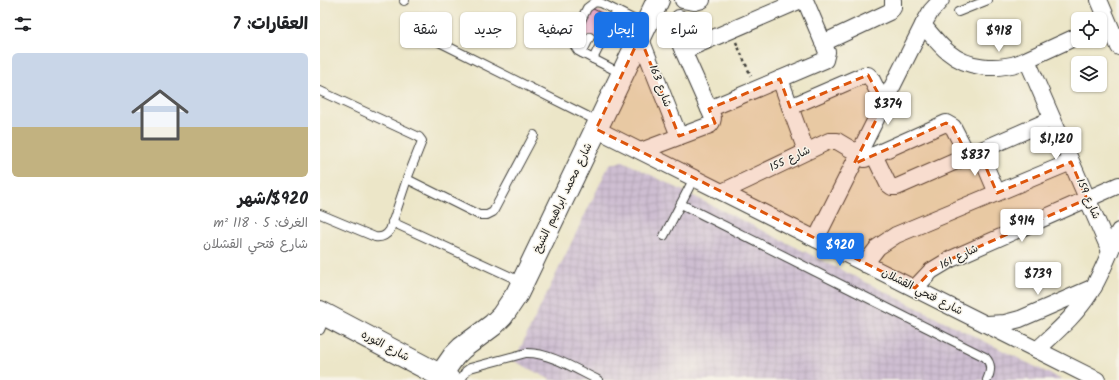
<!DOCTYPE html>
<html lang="ar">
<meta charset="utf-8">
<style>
:root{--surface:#fff;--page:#f2f2f2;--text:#202124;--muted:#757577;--accent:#1a73e8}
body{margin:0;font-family:Kalam,"Playpen Sans Arabic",sans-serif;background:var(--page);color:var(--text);direction:rtl;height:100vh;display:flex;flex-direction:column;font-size:15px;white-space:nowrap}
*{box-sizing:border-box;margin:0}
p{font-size:13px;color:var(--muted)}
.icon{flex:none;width:22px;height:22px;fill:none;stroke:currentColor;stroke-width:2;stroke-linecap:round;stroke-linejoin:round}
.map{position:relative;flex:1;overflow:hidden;direction:ltr}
.details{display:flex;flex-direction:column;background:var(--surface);width:320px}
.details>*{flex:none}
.banner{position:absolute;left:12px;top:12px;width:380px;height:36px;direction:rtl;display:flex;gap:8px}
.tools{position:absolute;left:751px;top:12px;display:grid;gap:8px}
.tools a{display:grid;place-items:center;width:36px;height:36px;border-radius:6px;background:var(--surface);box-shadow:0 1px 3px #0004;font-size:20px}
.price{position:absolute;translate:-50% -34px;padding:0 9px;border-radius:4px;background:#fff;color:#222;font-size:13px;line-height:26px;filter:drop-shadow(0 1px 2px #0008)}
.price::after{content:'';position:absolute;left:50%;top:24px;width:12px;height:9px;margin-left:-6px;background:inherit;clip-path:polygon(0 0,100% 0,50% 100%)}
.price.current{background:var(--accent);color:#fff}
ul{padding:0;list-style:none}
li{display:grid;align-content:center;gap:8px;height:212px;padding:0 12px}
li span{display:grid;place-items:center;height:124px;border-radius:6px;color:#555}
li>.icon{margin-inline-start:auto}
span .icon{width:72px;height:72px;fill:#fffc;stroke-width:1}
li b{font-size:17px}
h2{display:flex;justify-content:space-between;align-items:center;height:48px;padding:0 12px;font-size:17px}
.chip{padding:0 14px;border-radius:6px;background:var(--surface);box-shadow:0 1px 3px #0004;font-size:14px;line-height:36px}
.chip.current{background:var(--accent);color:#fff}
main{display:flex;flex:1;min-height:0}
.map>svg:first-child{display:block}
.industrial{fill:url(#industrial-grid)}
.building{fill:#dd98be}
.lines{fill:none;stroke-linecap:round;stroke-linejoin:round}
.lane-casing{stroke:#3b3a36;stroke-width:10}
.street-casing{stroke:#3b3a36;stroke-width:18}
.secondary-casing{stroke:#3b3a36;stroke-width:24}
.highway-casing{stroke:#3b3a36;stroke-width:24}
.path{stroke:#3b3a36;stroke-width:2.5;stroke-dasharray:3 3;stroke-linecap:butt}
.lane{stroke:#fff;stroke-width:8}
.street{stroke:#fff;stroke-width:16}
.secondary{stroke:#fff;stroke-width:22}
.highway{stroke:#fff;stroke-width:22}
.marked{fill:#de560d;fill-opacity:0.2;stroke:#de560d;stroke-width:3;stroke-dasharray:8 5;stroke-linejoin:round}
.labels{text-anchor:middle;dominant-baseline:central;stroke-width:3;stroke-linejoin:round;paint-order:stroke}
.street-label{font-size:11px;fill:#1c1c1c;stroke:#f7f3e8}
</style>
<main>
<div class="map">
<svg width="799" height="380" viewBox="0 0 799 380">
<defs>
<pattern id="industrial-grid" width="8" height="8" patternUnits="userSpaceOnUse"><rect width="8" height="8" fill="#cebed1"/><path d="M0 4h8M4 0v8" fill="none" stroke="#b0a3b3"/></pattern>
</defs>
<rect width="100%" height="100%" fill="#f7f3e8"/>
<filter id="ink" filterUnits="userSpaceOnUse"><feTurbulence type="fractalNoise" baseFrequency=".025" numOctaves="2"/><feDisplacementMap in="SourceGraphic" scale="8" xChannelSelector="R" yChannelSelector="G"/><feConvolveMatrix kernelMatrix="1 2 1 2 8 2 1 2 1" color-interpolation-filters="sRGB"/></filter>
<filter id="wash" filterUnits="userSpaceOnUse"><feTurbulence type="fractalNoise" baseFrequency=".012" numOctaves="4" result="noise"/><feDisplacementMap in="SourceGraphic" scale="16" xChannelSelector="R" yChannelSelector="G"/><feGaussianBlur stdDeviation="0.9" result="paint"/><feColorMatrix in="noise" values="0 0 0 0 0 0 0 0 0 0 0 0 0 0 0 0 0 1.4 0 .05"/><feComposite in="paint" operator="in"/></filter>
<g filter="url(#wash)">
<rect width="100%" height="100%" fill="#ece6c8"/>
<path class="industrial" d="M303,161l439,219h-511l-37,-19 95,-196z"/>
<g id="blocks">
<path class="building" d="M271,8l21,10 -12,24 -20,-9z"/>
</g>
</g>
<g filter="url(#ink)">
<use href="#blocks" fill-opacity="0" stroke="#3b3a36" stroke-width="1"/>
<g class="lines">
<g class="lane-casing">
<g id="lane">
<path d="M84,1l1,-1"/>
<path d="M638,12l30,-12"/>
<path d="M119,42l160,80"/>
<path d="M262,53l8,-16"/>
<path d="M273,59l24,-48"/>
<path d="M302,74l-44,-23 -4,-6v-10l13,-27 8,-6 6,1 44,22"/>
<path d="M0,91l99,46 3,4 -15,38 -17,51c-4,6 -8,8 -15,7l-55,-23"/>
<path d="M87,179l72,36h8l6,-3 41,-77"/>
<path d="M361,204l304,153c7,7 6,14 2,23"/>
<path d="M72,222l130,60"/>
<path d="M344,236l30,-58"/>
<path d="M0,330l6,-14"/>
<path d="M141,380l5,-9 4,-3 56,-15c23,-1 51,17 72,27"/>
</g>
</g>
<g class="street-casing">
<g id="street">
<path d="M363,0l12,2 7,-2"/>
<path d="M779,0l20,47"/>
<path d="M603,25c8,9 16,20 25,27 20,17 48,18 71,11l59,-27"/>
<path d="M320,37l39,99"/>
<path d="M503,43l66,-31 4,-4v-8"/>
<path d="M363,51l118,-51"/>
<path d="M707,60l83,191"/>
<path d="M460,79l26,72"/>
<path d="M470,107l74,-32h4l3,3 13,26"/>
<path d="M389,109l116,-49 2,-8 -22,-52"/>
<path d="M276,129l501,251"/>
<path d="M321,151l69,-26 2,-3 1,-4 -32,-72 -3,-14 1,-14"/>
<path d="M659,151l18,42"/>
<path d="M554,155l14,29 4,3h5l155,-68"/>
<path d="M545,159l81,-36 7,4 15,29"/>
<path d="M402,192l107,-51h8l22,13"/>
<path d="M496,239l107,-214 8,-14 10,-11"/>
<path d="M545,264l13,-17 18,-12 175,-73"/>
<path d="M595,288l16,-17 20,-12 168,-74"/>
<path d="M667,324l18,-1 15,-4 74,-32"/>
<path d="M717,350c19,-18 39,-35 53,-57 12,-19 20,-42 29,-62"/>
</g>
</g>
<g class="secondary-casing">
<path id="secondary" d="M120,376l14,-20 8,-8 31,-23 9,-9 15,-22 141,-294"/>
</g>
<g class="highway-casing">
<path id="highway" d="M0,312l129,68"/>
</g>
<path class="path" d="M416,42l15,34"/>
<use href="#lane" class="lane"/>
<use href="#street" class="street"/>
<use href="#secondary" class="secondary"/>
<use href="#highway" class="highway"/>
</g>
</g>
<path class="marked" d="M320,37l39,99 36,-13 -6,-14 71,-30 10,28 78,-32 16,29 -30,60 92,-41 7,4 15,29 11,-5 18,42 74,-31 16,37 -136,60 -20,12 -16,17 -319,-159z"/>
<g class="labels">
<g class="street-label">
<text transform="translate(340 86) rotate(69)">شارع 163</text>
<text transform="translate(470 159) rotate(-26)">شارع 155</text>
<text transform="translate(243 198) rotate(-64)">شارع محمد ابراهيم الشيخ</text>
<text transform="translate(768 199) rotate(66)">شارع 159</text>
<text transform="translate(639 257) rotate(-27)">شارع 161</text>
<text transform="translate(602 292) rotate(27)">شارع فتحي القشلان</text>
<text transform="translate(65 346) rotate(28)">شارع الثوره</text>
</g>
</g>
</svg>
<div class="tools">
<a><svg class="icon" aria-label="locate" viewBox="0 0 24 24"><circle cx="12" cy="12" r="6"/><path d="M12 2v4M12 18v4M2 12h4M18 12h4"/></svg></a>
<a><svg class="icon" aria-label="layers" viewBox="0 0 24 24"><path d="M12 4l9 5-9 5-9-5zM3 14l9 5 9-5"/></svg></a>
</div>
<b class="price" style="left:679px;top:53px">$918</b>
<b class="price" style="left:568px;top:126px">$374</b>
<b class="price" style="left:736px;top:161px">$1,120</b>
<b class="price" style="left:655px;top:177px">$837</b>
<b class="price" style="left:702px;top:243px">$914</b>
<b class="price current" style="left:520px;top:267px">$920</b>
<b class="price" style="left:718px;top:296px">$739</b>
<div class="banner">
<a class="chip">شراء</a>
<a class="chip current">إيجار</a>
<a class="chip">تصفية</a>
<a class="chip">جديد</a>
<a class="chip">شقة</a>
</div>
</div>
<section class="details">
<h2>العقارات: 7<svg class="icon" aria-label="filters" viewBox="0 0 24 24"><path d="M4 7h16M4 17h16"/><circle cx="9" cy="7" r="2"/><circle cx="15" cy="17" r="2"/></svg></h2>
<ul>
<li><span style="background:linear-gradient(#c9d6e8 60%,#c2b280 0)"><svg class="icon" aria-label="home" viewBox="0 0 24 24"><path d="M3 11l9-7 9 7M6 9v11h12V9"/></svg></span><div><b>$920/شهر</b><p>الغرف: 5 · 118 m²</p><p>شارع فتحي القشلان</p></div></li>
</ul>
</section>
</main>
